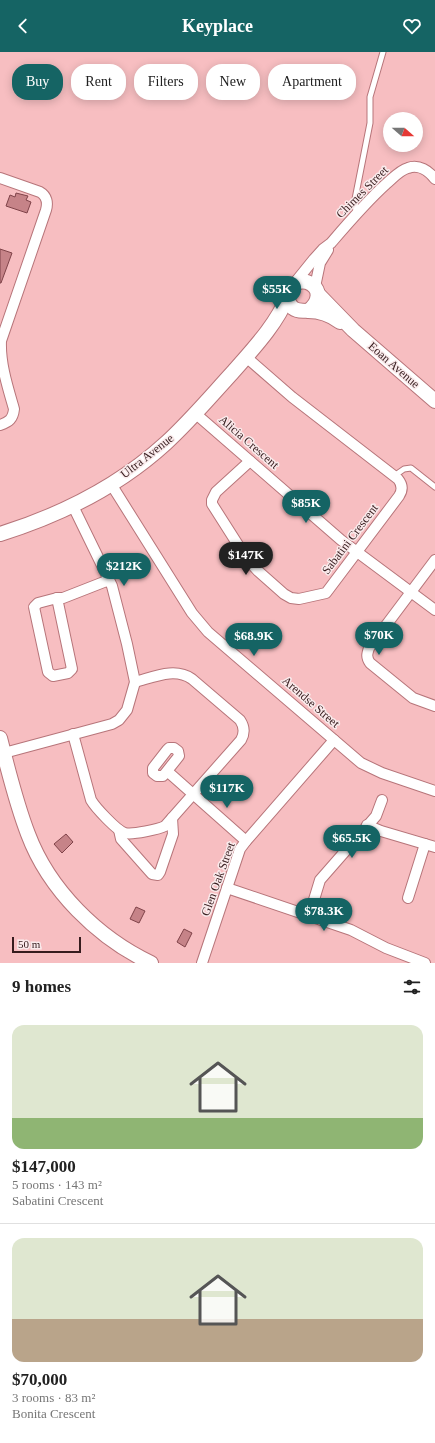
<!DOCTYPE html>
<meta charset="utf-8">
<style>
:root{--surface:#fff;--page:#f2f2f2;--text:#222;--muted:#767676;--line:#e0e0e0;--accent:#156464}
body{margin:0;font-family:"Times New Roman",serif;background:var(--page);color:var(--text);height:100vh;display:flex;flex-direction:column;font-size:15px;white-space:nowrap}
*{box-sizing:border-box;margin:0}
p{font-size:13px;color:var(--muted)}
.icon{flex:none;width:22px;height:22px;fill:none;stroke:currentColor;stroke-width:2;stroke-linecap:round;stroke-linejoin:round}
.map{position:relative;height:911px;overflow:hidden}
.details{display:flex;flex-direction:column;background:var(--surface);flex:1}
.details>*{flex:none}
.top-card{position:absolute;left:12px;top:12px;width:411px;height:36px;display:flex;gap:8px}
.needle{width:26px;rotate:110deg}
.buttons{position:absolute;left:383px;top:60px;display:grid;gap:8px}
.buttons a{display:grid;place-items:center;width:40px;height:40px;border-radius:50%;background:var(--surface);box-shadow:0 2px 10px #0003;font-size:20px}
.scale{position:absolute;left:12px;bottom:10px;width:69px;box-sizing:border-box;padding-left:4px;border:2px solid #361c1e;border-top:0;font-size:11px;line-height:14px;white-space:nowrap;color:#361c1e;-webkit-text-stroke:3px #faebec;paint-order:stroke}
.price{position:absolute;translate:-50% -34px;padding:0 9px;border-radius:14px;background:var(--accent);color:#fff;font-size:13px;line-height:26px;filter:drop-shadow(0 1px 2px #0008)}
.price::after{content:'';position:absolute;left:50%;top:24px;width:12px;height:9px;margin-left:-6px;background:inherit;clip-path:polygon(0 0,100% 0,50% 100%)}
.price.current{background:#222;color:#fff}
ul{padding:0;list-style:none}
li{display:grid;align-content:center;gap:8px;height:212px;padding:0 12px}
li+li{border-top:1px solid var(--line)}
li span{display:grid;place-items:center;height:124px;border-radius:12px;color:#555}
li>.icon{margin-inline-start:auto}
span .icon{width:72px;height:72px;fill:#fffc;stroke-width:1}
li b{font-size:17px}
h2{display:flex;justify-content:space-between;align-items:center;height:48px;padding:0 12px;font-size:17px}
.pill{padding:0 14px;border-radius:16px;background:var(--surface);box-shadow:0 2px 10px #0003;font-size:14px;line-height:36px}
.pill.current{background:var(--accent);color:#fff}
header{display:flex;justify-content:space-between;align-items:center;height:52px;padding:0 12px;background:var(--accent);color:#fff;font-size:18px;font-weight:700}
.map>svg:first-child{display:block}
.building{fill:#c68388;stroke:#7f4349}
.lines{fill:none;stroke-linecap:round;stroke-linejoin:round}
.lane-casing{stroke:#b7757a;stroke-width:7}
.street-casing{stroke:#b7757a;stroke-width:12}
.secondary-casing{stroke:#b7757a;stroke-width:16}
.lane{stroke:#fff;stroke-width:5}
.street{stroke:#fff;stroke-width:10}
.secondary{stroke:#fff;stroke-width:14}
.labels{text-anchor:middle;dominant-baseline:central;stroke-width:3;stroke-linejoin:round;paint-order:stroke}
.street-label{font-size:12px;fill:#361c1e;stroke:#faebec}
</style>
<header><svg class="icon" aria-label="back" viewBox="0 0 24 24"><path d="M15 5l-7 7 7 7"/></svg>Keyplace<svg class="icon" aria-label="heart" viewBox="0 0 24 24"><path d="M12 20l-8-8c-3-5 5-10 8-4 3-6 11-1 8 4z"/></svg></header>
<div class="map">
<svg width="435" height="911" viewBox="0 0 435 911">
<rect width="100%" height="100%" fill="#f7bec1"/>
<g class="building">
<path d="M16,141l12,3 -2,4 5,2 -4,11 -21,-7 4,-11 5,2z"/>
<path d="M0,197l12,4 -11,30h-1z"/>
<path d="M66,782l7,8 -11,11 -8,-9z"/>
<path d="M136,855l9,4 -6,12 -9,-4z"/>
<path d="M184,877l8,4 -7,14 -8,-5z"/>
</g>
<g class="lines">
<g class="lane-casing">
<g id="lane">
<path d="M356,162l-1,-15 15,-76v-26l13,-45"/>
<path d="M394,424l10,-7 7,-1 24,19"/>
</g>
</g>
<g class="street-casing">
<g id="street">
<path d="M0,126l40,14c7,4 8,11 6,18l-45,131c-1,23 7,47 13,68 -1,10 -5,13 -14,16"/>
<path d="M293,233l21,-26 9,-10 8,-6c18,-21 35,-41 55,-59 7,-6 14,-14 22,-16 11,-4 21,3 27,11"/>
<path d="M315,235l5,-24 8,-13"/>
<path d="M246,305l46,40 106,82c4,5 5,11 1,17l-73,97 -27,6 -8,-1 -7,-4 -26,-23 -11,-12 -35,-55v-4l4,-8 34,-31"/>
<path d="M196,362l145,126 94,70"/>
<path d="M111,432l81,129 16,19 153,131 21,10 53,18"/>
<path d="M435,508l-66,88c-2,6 -3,9 1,15l43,35 22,8"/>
<path d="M57,546l15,71 -4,4 -15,3 -5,-4 -14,-65 4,-4z"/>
<path d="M57,546h6l46,-18"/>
<path d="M73,682l18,66c4,7 26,31 34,33 8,2 34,-4 40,-7l76,-86c4,-7 3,-14 -1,-20l-48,-41c-17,-12 -38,-2 -57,3"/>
<path d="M4,701l108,-29 7,-4 8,-10 8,-28 -8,-38 -15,-58 -39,-80"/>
<path d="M167,719l-4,5h-6l-4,-3v-5l14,-18 2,-2h5l4,3 1,5 -12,15 79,70"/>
<path d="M367,773l14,6 54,16"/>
<path d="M119,778l2,9 31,35 6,1 2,-3 13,-38 -1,-16"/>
<path d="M227,836l124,42 35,18 39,15"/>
<path d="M408,846l17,-54"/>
<path d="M309,864l11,-36 56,-64 6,-16"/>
<path d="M202,911l38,-114 6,-8 88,-101"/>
</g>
</g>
<g class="secondary-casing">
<g id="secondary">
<path d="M318,242l35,36 82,71"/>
<path d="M308,259c11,-8 15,-23 -1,-29 -14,-4 -26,15 -14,26 5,4 10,2 15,3 11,0 23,4 32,11"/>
<path d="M0,482c61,-19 119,-48 166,-91 24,-22 45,-47 67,-71 20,-23 43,-47 55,-76"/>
<path d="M0,686c8,32 16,65 28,96 21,56 70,104 123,129"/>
</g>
</g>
<use href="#lane" class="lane"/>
<use href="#street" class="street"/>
<use href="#secondary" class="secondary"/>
</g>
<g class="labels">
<g class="street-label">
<text transform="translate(362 140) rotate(-45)">Chimes Street</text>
<text transform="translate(394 313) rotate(41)">Eoan Avenue</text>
<text transform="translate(249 390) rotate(41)">Alicia Crescent</text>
<text transform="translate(147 404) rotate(-38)">Ultra Avenue</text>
<text transform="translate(350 487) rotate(-53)">Sabatini Crescent</text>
<text transform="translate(311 650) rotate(41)">Arendse Street</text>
<text transform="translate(218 827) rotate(-70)">Glen Oak Street</text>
</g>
</g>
</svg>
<div class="buttons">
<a><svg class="needle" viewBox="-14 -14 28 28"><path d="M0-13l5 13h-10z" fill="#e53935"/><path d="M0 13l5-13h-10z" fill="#767676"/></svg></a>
</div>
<div class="scale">50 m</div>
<b class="price" style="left:277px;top:258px">$55K</b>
<b class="price" style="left:306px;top:472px">$85K</b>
<b class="price current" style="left:246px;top:524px">$147K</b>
<b class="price" style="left:124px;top:535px">$212K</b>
<b class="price" style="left:379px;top:604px">$70K</b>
<b class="price" style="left:254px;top:605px">$68.9K</b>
<b class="price" style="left:227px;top:757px">$117K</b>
<b class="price" style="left:352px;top:807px">$65.5K</b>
<b class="price" style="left:324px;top:880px">$78.3K</b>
<div class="top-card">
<a class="pill current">Buy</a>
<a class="pill">Rent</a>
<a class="pill">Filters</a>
<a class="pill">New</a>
<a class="pill">Apartment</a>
</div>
</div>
<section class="details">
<h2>9 homes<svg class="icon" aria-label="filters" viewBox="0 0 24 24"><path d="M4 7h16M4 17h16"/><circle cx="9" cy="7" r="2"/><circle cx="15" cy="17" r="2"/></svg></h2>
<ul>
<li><span style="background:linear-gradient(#dfe7d0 75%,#8fb573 0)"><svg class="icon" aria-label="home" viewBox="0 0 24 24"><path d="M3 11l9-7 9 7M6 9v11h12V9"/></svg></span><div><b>$147,000</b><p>5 rooms · 143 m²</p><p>Sabatini Crescent</p></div></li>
<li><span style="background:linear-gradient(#dfe7d0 65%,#b9a48a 0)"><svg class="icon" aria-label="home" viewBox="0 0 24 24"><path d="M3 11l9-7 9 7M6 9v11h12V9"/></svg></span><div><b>$70,000</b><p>3 rooms · 83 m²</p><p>Bonita Crescent</p></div></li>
</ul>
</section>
